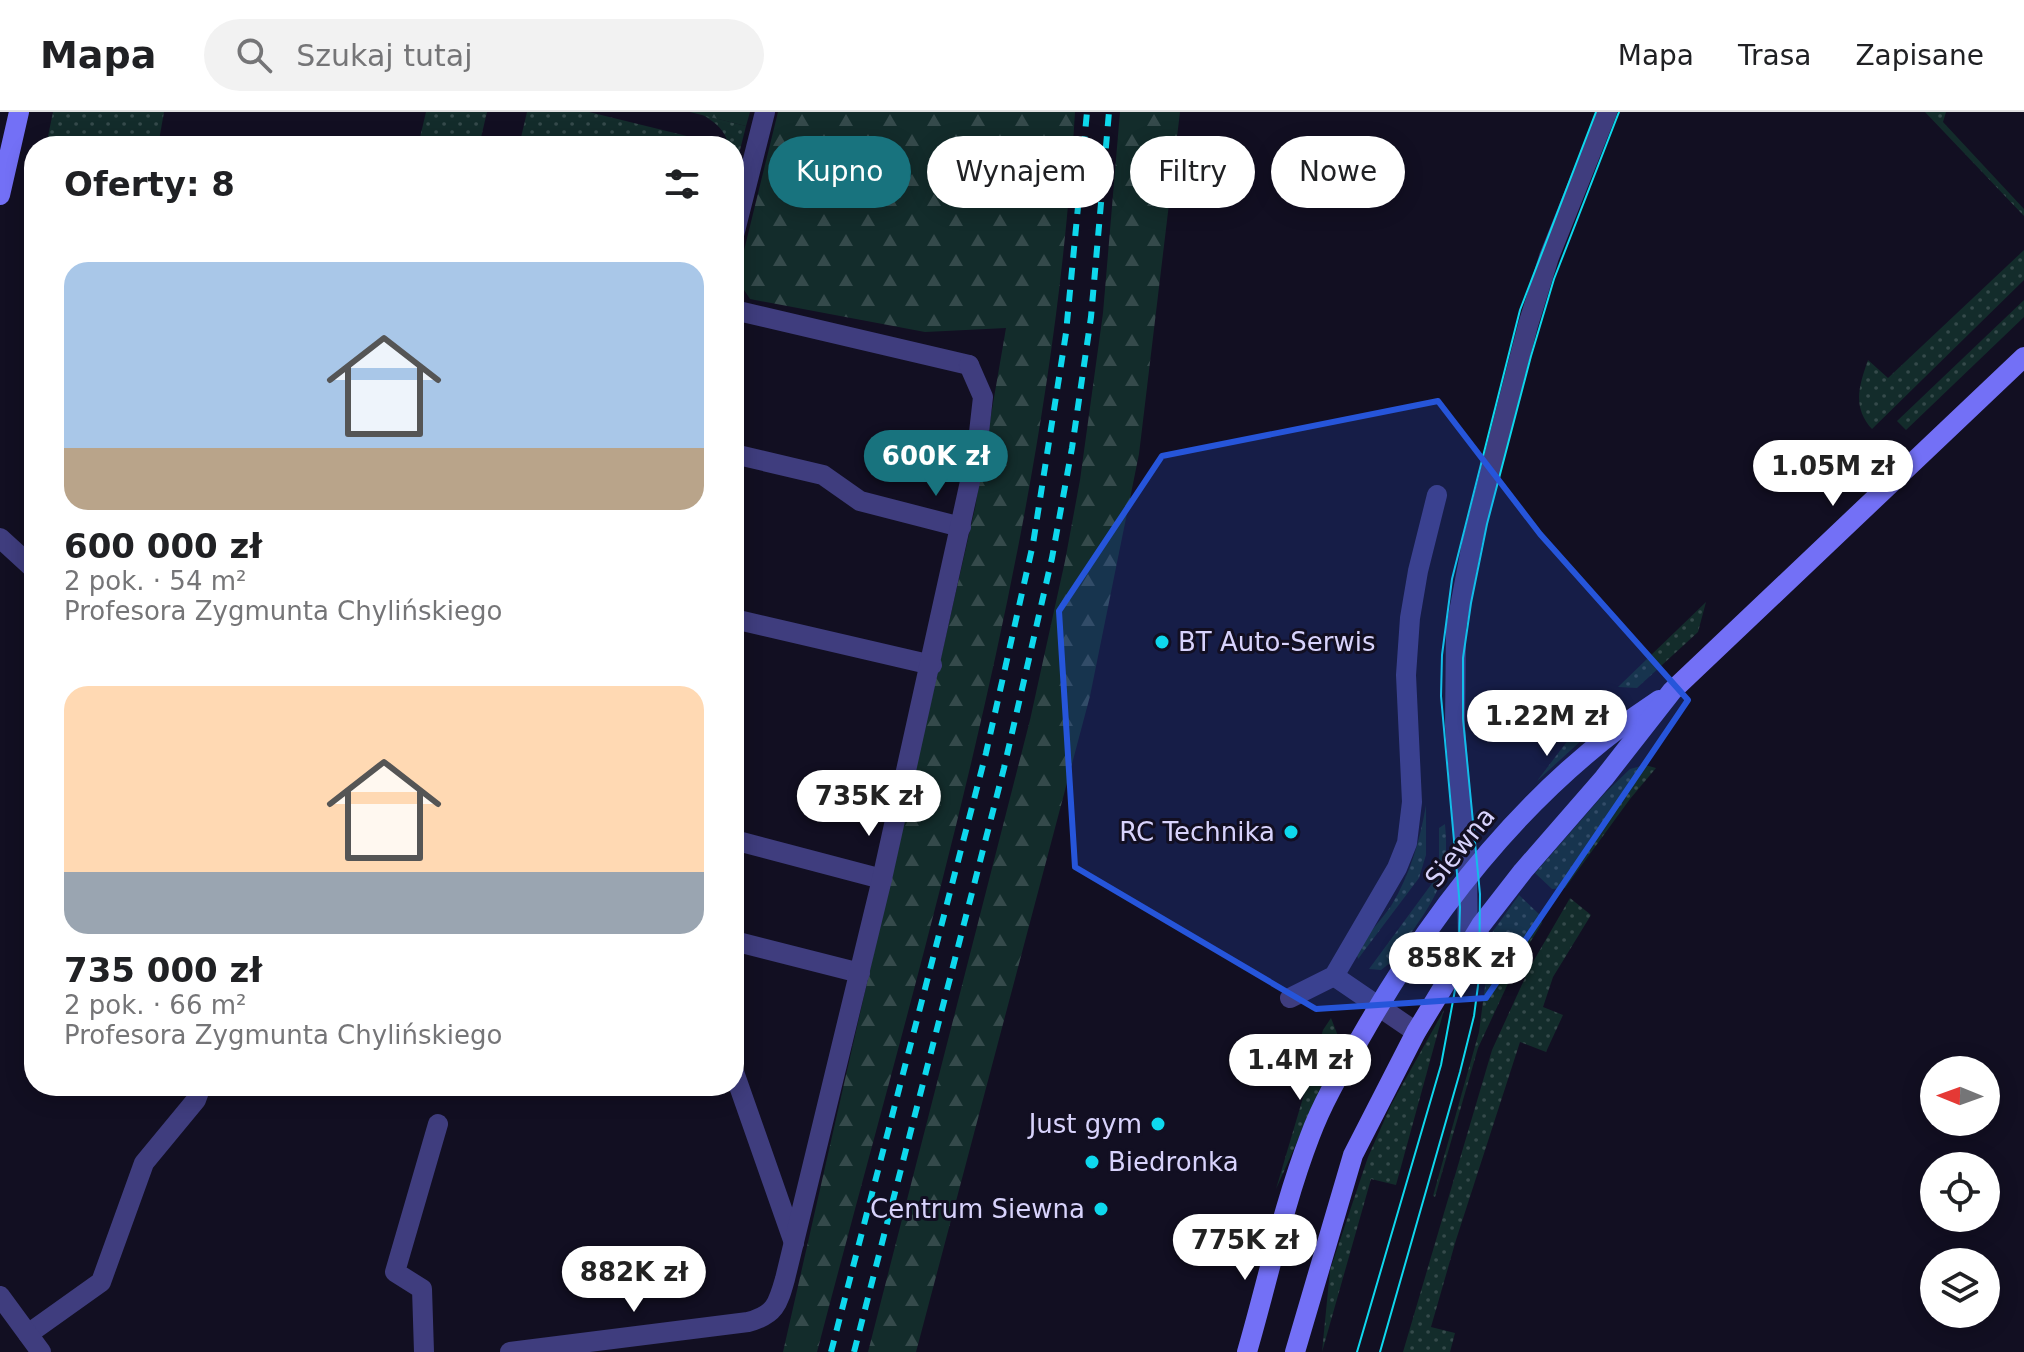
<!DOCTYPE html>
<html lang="pl">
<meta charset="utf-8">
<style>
:root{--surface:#fff;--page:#f2f2f2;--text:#202124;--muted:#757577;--line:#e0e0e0;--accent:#18737e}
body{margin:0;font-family:"DejaVu Sans",sans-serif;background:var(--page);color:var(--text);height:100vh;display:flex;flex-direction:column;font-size:30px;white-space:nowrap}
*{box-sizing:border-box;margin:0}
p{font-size:26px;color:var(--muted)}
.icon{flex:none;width:44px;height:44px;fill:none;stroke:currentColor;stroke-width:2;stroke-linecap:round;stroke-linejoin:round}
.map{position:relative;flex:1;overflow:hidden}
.sheet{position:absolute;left:24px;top:24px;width:720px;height:960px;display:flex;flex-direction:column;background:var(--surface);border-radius:32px;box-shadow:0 4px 20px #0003}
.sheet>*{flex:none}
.top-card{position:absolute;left:768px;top:24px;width:760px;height:72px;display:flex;gap:16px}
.needle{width:52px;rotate:271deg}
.tools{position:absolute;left:1920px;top:944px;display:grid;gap:16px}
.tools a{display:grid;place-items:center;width:80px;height:80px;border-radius:50%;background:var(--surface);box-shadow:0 4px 20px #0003;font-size:40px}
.price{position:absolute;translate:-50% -68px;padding:0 18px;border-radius:28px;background:#fff;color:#222;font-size:26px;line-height:52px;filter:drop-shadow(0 2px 4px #0008)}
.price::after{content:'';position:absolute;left:50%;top:48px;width:24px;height:18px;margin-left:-12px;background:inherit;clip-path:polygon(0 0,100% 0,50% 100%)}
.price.on{background:var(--accent);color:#fff}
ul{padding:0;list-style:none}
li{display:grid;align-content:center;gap:16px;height:424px;padding:0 40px}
li span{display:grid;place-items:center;height:248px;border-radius:24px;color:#555}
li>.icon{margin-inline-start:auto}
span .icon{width:144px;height:144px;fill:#fffc;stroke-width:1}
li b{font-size:34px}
h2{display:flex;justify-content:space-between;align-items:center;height:96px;padding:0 40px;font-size:34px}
.tag{padding:0 28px;border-radius:36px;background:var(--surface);box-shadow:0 4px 20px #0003;font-size:28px;line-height:72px}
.tag.on{background:var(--accent);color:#fff}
header{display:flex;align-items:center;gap:48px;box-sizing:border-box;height:112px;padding:0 40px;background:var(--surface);border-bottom:2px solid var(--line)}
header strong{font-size:38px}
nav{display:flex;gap:44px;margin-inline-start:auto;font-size:28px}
.search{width:560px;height:72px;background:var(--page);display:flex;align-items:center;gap:20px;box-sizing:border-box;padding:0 28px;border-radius:44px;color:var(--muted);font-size:30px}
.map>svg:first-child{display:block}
.green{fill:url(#green-dots)}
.forest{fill:url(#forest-firs)}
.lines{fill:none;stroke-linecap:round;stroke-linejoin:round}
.lane{stroke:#3f3d7e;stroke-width:20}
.street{stroke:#3f3d7e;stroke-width:20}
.secondary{stroke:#7370f6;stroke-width:20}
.tram{stroke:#0ed8ed;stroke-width:2}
.rail{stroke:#0ed8ed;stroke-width:6;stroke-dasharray:12 10;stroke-linecap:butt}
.marked{fill:#2655da;fill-opacity:0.2;stroke:#2655da;stroke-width:6;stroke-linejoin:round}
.poi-dot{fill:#0ed8ed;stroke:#120f22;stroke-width:3}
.labels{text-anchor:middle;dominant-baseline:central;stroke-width:6;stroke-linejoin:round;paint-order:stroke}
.poi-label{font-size:26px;fill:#d8d3fc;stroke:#120f22;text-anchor:end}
.street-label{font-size:26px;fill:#d8d3fc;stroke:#120f22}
</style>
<header>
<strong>Mapa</strong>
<div class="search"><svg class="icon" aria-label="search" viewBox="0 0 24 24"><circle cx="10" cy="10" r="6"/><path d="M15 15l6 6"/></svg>Szukaj tutaj</div>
<nav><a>Mapa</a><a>Trasa</a><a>Zapisane</a></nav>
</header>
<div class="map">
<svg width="2024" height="1240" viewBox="0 0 2024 1240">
<defs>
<pattern id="green-dots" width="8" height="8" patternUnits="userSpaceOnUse" patternTransform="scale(2)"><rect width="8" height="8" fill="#132c2b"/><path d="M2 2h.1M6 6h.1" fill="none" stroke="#354a4b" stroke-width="1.8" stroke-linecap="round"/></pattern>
<pattern id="forest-firs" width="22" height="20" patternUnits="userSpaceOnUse" patternTransform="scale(2)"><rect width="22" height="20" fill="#132c2b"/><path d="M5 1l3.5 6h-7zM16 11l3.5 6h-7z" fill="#354a4b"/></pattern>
</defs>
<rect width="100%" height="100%" fill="#120f22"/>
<g class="green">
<path d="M53,0h111l-6,34h-112z"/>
<path d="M426,0h61l-8,34h-61z"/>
<path d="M527,0h62l102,25 12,9h-184z"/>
<path d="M1925,0h21l-3,10 81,87v7z"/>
<path d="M703,3l43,11 -12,48v-28h-5c-4,-16 -13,-23 -26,-31z"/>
<path d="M2024,138v30l-152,149c-20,-22 -13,-43 -4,-69l20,18z"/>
<path d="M2024,188v17l-118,113 -9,-9z"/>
<path d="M1706,490l-8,30 -61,56 -19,-1z"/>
<path d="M1596,598l-2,19 -57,52 41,-54z"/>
<path d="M1645,653l11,3 -26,31 -65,89 -13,1 -17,-16 69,-79 26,-25z"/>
<path d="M1426,693v50l-7,23 -61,81 -1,-8c9,-16 23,-29 34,-45 19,-31 29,-66 35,-101z"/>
<path d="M1445,712c5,52 -7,71 -36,112 -7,9 -12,19 -19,27l-9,7 -12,-1 64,-87 6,-20v-34z"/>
<path d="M1519,783l21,20 2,8 -24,39 -40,86 -43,149 -2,-1 46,-164 8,-61 1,-33z"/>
<path d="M1570,786l21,17 -38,62 -10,30 20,8 -17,37 -26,-10 -64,198 -25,87 24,6 -5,19h-47l89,-302 38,-83z"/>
<path d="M1444,898l-48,175 -25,-6 -49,173 8,-82 38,-113 23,-52z"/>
<path d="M1331,906l7,18 -3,21 -59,132 47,-159z"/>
</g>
<g class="forest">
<path d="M690,0h60l-4,14z"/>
<path d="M778,0h297c-24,423 -151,832 -258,1240h-34l192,-844 31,-180 -81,4 -175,-33 -13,-20z"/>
<path d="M1120,0h60l-41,342 -49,242 -174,656h-48l162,-632 35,-159 15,-81 23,-167z"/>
</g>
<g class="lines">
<g class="lane">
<path d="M734,123l31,-123"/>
<path d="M734,198l235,55"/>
<path d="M0,426l34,31"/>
<path d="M1468,832l-1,-67 -12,-151 1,-98 16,-85 56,-218 21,-68 58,-145"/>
<path d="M1334,864l82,56"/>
<path d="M1290,886l44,-22 63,-108 10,-25 5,-41 -6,-127 4,-57 8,-47 19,-76"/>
<path d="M734,960l60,171"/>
<path d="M28,1222l73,-52 43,-119 52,-63 5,-14"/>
<path d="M424,1240l-2,-63 -27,-17 43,-148"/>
</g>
<g class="street">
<path d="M734,342l89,21 37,26 101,26"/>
<path d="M734,507l198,46"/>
<path d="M734,728l148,39"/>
<path d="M734,829l126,32"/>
<path d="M0,1184l41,56"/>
<path d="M510,1240l238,-30c27,-7 30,-18 37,-43l97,-400 95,-429 6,-53 -14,-32"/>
</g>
<g class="secondary">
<path d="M0,83l19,-83"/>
<path d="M1247,1240c21,-72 36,-146 63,-216 14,-38 36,-73 56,-108 74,-129 168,-246 293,-328"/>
<path d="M1295,1240l58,-197 63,-123 65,-107 42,-54 81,-93 68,-87 352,-334"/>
</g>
<g class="tram">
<path d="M1357,1240l84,-287 17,-91 2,-67 -19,-211 1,-41 10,-76 68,-269 76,-198"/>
<path d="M1380,1240l80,-280 14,-56 5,-38 1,-84 -17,-175v-61l8,-55 16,-79 44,-168 23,-77 65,-167"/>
</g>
<g class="rail">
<path d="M831,1240l155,-599 47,-209 33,-211 21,-221"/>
<path d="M854,1240l150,-584 48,-210 20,-110 19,-131 18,-205"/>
</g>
</g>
<path class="marked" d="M1438,289l102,133 148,166 -202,298 -170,11 -241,-142 -16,-256 103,-155z"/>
<g class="poi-dot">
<circle cx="1162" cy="530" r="8"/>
<circle cx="1291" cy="720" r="8"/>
<circle cx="1158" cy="1012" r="8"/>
<circle cx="1092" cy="1050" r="8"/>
<circle cx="1101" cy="1097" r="8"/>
</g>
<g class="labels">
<g class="poi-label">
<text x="1178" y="530" text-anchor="start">BT Auto-Serwis</text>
<text x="1275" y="720">RC Technika</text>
<text x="1142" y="1012">Just gym</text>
<text x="1108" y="1050" text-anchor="start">Biedronka</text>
<text x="1085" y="1097">Centrum Siewna</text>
</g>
<g class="street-label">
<text transform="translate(1460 735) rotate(-51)">Siewna</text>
</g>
</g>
</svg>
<div class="tools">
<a><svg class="needle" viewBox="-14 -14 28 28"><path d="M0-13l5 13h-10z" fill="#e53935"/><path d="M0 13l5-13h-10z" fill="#757577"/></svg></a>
<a><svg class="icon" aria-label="locate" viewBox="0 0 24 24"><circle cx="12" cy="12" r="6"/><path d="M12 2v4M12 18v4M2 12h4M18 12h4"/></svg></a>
<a><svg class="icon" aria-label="layers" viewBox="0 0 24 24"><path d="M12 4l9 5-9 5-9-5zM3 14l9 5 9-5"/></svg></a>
</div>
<b class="price on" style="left:936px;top:386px">600K zł</b>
<b class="price" style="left:1833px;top:396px">1.05M zł</b>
<b class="price" style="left:1547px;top:646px">1.22M zł</b>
<b class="price" style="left:869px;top:726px">735K zł</b>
<b class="price" style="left:1461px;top:888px">858K zł</b>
<b class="price" style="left:1300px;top:990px">1.4M zł</b>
<b class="price" style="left:1245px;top:1170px">775K zł</b>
<b class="price" style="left:634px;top:1202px">882K zł</b>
<div class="top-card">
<a class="tag on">Kupno</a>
<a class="tag">Wynajem</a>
<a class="tag">Filtry</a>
<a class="tag">Nowe</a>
</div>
<section class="sheet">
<h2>Oferty: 8<svg class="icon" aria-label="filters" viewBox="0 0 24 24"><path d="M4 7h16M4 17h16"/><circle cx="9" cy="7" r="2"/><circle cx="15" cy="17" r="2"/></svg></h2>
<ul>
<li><span style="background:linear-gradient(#a9c7e8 75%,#b9a48a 0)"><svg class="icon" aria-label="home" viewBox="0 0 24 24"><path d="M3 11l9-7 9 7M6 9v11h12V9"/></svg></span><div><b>600 000 zł</b><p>2 pok. · 54 m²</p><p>Profesora Zygmunta Chylińskiego</p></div></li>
<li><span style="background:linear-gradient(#ffd9b3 75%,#9aa5b1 0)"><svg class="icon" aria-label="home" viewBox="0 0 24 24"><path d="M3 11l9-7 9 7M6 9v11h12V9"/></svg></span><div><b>735 000 zł</b><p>2 pok. · 66 m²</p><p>Profesora Zygmunta Chylińskiego</p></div></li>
</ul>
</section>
</div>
